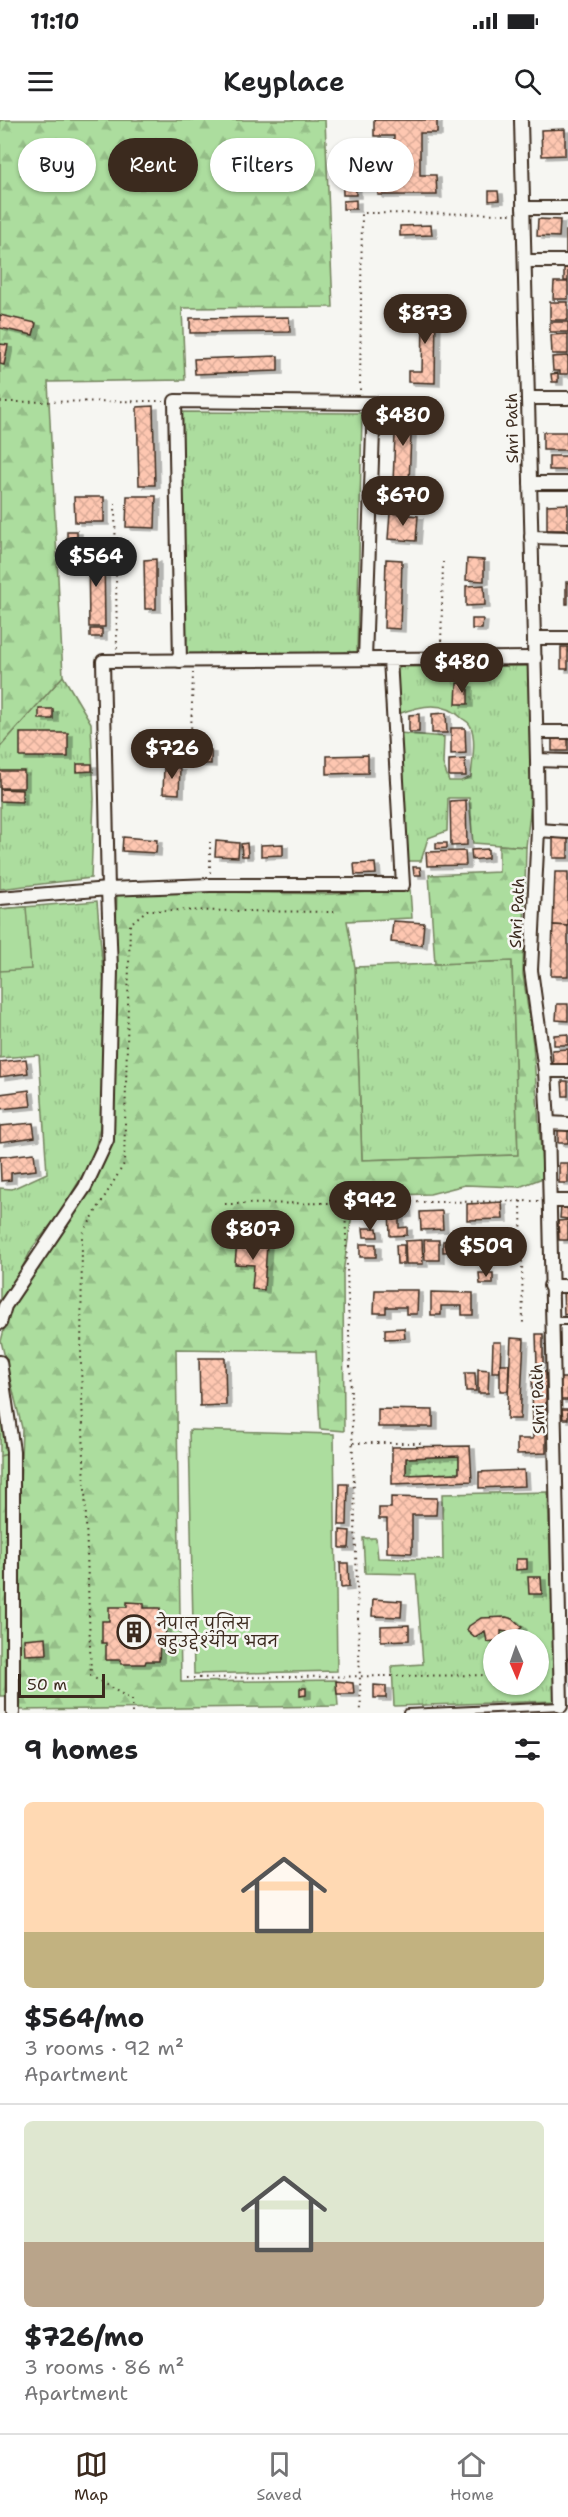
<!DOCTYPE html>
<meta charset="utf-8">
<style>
:root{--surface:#fff;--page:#f2f2f2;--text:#202124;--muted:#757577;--line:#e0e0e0;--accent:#3b2a1e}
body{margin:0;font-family:"Shantell Sans","Playpen Sans Deva",sans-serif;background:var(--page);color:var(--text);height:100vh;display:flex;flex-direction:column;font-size:22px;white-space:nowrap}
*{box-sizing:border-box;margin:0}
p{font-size:20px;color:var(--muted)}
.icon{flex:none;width:33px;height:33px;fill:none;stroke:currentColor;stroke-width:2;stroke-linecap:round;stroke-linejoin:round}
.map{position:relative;height:1593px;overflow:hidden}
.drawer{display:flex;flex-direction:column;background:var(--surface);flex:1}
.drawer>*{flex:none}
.top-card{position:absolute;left:18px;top:18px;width:532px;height:54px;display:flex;gap:12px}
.needle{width:39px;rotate:178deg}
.tools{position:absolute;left:483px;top:1509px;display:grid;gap:12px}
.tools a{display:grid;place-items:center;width:66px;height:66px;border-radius:50%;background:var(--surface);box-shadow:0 2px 4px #0004;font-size:30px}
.scale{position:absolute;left:18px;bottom:15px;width:87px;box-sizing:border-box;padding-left:6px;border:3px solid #3b2a1e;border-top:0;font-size:16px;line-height:21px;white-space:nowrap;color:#3b2a1e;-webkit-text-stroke:4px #f6f6f2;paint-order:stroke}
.price{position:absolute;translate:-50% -51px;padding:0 14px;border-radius:21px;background:var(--accent);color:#fff;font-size:20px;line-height:39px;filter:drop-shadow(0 2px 3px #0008)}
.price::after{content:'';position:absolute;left:50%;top:36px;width:18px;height:14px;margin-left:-9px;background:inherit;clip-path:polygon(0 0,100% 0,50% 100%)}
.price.active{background:#222;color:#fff}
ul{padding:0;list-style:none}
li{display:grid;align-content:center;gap:12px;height:318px;padding:0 24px}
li+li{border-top:2px solid var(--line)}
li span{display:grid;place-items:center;height:186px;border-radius:9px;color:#555}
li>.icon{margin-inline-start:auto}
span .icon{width:108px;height:108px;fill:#fffc;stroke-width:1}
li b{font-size:26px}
h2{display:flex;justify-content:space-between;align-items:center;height:72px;padding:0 24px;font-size:26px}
.pill{padding:0 21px;border-radius:27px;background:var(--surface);box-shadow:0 2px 4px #0004;font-size:21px;line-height:54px}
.pill.active{background:var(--accent);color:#fff}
.status{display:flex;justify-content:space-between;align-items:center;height:42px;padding:0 30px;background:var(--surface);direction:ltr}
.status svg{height:16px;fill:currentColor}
header{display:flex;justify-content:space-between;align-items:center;height:78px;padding:0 24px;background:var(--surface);font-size:27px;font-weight:600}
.tab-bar{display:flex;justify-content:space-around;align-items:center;height:84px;border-top:2px solid var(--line);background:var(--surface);font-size:16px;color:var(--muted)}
.tab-bar a{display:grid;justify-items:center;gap:3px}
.tab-bar .active{color:var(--accent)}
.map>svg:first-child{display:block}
.grass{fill:url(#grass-tufts);stroke:#74845e;stroke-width:1.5;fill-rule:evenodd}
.forest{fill:url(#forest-firs);stroke:#74845e;stroke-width:1.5}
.garden{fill:url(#garden-dots);stroke:#74845e;stroke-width:1.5}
.pitch{fill:#acdd9e;stroke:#74845e;stroke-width:1.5}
.building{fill:url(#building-cross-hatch);stroke:#3b2a1e;stroke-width:1.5;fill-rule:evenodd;filter:url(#shadow)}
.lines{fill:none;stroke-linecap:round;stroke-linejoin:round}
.lane-casing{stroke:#3b2a1e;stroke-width:10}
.street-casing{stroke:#3b2a1e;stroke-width:16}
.path{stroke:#3b2a1e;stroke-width:2;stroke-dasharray:1.5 4.5;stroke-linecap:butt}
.lane{stroke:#f6f6f2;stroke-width:6}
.street{stroke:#f6f6f2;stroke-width:12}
.labels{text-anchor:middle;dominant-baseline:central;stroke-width:5;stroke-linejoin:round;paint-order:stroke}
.street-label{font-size:16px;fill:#3b2a1e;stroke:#f6f6f2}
.poi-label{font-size:16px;fill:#3b2a1e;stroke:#f6f6f2;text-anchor:start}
</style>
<div class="status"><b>11:10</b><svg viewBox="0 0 49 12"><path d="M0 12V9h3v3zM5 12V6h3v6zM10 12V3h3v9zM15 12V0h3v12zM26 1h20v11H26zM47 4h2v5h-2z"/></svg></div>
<header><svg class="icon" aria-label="menu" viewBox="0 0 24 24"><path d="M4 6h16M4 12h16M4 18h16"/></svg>Keyplace<svg class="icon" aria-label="search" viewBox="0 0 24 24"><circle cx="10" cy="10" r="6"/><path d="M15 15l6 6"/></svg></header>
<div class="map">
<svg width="568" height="1593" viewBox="0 0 568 1593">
<defs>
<pattern id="grass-tufts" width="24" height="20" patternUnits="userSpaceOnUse" patternTransform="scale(1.5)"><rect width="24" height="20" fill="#acdd9e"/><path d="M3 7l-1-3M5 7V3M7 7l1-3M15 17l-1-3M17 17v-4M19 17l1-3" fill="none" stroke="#95be88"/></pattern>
<pattern id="forest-firs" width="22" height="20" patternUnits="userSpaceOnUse" patternTransform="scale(1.5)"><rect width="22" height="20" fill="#acdd9e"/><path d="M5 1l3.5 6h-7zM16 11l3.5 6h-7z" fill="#95be88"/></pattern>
<pattern id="garden-dots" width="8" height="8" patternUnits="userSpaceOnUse" patternTransform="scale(1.5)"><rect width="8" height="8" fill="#acdd9e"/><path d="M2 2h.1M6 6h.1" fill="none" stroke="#95be88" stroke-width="1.8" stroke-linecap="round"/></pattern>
<pattern id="building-cross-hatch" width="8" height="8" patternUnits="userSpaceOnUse" patternTransform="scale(1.5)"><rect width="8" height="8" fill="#fec7b1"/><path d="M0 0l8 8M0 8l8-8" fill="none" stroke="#dbab98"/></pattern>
<filter id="shadow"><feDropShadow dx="5" dy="3" stdDeviation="0" flood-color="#0004"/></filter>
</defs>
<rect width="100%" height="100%" fill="#f6f6f2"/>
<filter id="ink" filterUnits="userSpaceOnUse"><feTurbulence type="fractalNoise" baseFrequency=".0167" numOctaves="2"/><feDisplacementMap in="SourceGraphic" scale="12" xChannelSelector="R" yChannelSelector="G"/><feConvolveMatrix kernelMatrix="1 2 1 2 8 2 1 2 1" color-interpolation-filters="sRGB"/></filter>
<g filter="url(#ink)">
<g class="grass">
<path d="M182,292l180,1 -5,240 -172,3z"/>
<path d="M528,546l3,138 -5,43 -53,-4 -4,-45h-21l-1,33 -19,7 -7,23h-15l-6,-128 44,4 -1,27 6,17h12l10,-4c1,-14 6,-39 -1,-52 -1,-3 -4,-4 -7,-6 -20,-19 -41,-14 -65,-5l-3,-47z"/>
<path d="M63,556l28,47 3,76 -3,79 -91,11v-142z"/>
<path d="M97,781l9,105 -6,121 -7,31 -33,55 -27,34 -33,62v-121l12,1 35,-16 -8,-118 -39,3v-149z"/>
<path d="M512,841l6,194 -156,5 -7,-193z"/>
<path d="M0,1279l8,55 -8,2z"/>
<path d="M548,1372l7,209 -161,5 -2,-40 31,-2 -7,-90 -51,-1 -2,-35h13l2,20 65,2 -1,-66zM494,1520h44v44h-44z"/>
</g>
<g class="forest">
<path d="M0,0h325l8,187 -151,1 3,72 -137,2 15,294 -63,71z"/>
<path d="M499,725l27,2 -3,127 10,70 10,134 -24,9 -54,-2 -35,9 -75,2 -12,76 1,159 -24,-2 -4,-78 -140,-2 5,333 155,-2 2,26 -320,4 -1,-125 5,-157 -21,-87 9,-34 31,-50 52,-70 18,-44 6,-253 214,4 79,-4 2,28 -65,3 8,46 7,193 156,-5 -6,-194 -77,3 -6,-89 70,-3z"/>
<path d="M8,1334l-3,242h-5v-240z"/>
</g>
<path class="garden" d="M459,1336v17l-53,2v-17z"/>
<g class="pitch">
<path d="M26,787l5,62 -31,2v-62z"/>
<path d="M189,1310l145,4 3,237 -143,3z"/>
</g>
<g class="building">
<path d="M374,0h63v13h-17v42h16l1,20h-59v-20h16v-39h-20z"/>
<path d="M565,9v26l-23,1 -1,-26z"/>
<path d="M386,34v7l-31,1 1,33h-13l-1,-40z"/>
<path d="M489,71h9l1,9 -10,1z"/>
<path d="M356,80v9h-13v-8z"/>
<path d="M538,99l22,1 -1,17 -22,-1z"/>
<path d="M431,105l1,10 -32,1v-10z"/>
<rect x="566" y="111" width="2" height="25"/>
<rect x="564" y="145" width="4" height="16"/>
<path d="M554,162h14v17h-15z"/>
<rect x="550" y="182" width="18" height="18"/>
<path d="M405,190l31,1 -1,72 -27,-1v-11h14l1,-48h-18z"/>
<path d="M0,195l36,8 -3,12 -33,-7z"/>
<path d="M289,197l1,15 -100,1v-15z"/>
<rect x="550" y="202" width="18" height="10"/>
<path d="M568,214v20h-16l-1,-19z"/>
<path d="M0,224l8,1 -4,20 -4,-1z"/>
<path d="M278,236v15l-83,3 -1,-15z"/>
<path d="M568,236v18h-8v-3h-7l-1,-14z"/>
<path d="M558,253v9h-6l-1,-8z"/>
<path d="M153,286l2,79h-16l-2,-78z"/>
<path d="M396,291h16l-3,72 -16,-1z"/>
<rect x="543" y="312" width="24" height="18"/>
<rect x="549" y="336" width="19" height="14"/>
<path d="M127,376h29l-1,32 -29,-1z"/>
<path d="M74,377h30v25h-29z"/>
<path d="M568,384v26h-21v-25z"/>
<path d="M390,393l28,3 -2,25 -28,-2z"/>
<rect x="67" y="411" width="10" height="7"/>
<path d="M88,429h16l1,78h-16z"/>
<path d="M156,439v50h-11l-1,-49z"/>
<path d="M386,439l16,1 -2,69 -16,-1z"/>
<path d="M467,439l17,1v21l-18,-1z"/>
<rect x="566" y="462" width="2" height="22"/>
<path d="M484,465l1,20 -19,1v-20z"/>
<path d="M472,499h11l-1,10h-10z"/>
<rect x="90" y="509" width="12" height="8"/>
<rect x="561" y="527" width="7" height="22"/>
<path d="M457,563l11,1v20h-12z"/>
<rect x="39" y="589" width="14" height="10"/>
<path d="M446,593l1,20h-15v-19z"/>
<path d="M419,594v18h-10v-17z"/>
<path d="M451,608h14l1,25 -15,1z"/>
<rect x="20" y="613" width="48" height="24"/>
<rect x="552" y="615" width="16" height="16"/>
<path d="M180,621l17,1v7l14,1v14l-47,-2 1,-13h15z"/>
<path d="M368,635v18l-41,1v-18z"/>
<path d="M465,639l1,17h-17v-16z"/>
<path d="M77,644h15v7l-15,1z"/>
<path d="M164,647l16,1 -1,26 -16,-1z"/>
<rect x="0" y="651" width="24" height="17"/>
<path d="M0,669l22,1v12l-22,-1z"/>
<path d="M466,680l1,45 -16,1 -1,-45z"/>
<rect x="553" y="716" width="15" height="22"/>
<path d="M123,717l34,3 -1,13 -34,-2z"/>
<path d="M216,721l23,2 -1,14 -23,-1z"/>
<path d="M247,723l1,13h-6l-1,-12z"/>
<path d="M436,723h11v5l-11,1z"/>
<path d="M283,724v11l-22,1v-11z"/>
<path d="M488,729v9l-16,2 -1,-10z"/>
<path d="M465,731l1,14 -39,1 -1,-14z"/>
<path d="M375,743l1,11 -21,1 -1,-11z"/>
<path d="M413,747h7l1,8h-7z"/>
<path d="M555,752h13v54l-15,-1z"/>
<path d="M393,801l31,2 -2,22 -31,-3z"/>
<path d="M553,805l15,1v50h-17z"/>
<path d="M557,884h11v17l-12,-1z"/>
<path d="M568,914v11h-14v-10z"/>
<path d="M568,929v16l-15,1 -1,-16z"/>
<path d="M26,939l2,14 -28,4v-15z"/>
<path d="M562,961h6v15h-5z"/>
<path d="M29,970l2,16 -31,3v-15z"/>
<path d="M33,1003l2,14 -35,5v-16z"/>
<rect x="558" y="1007" width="10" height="16"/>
<path d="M34,1033l2,17 -25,3v7l-10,1 -1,-24z"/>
<rect x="559" y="1043" width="9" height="20"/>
<path d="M502,1082l1,17 -36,1v-16z"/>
<path d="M406,1085l1,9 -8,1v13l8,-1v8l-17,1 -1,-30z"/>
<rect x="372" y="1086" width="12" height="9"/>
<path d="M561,1086l7,1v12l-8,-1z"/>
<path d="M442,1091l1,18 -22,1 -1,-18z"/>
<path d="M568,1100v20h-9l-1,-19z"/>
<path d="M363,1108h14l1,9h-14z"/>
<path d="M422,1120l1,24h-17l-1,-23z"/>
<path d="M424,1120h15v20h-14z"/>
<path d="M462,1120l1,11 -20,1v-11z"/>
<path d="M237,1122l30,2 -3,46 -12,-1 2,-24 -19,-1z"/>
<rect x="360" y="1124" width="16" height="13"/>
<path d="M396,1125h8v19h-7z"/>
<path d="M479,1153h14v11h-13z"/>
<path d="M375,1170h43l-1,24h-11v-7h-20v6h-12z"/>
<path d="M563,1170h5v24l-4,1z"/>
<path d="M431,1172l42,1v22h-11v-9h-21v9h-10z"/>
<path d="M404,1208l1,10 -20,1v-10z"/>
<path d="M536,1214h7v31h-6z"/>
<path d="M511,1218l13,1 -4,80h-13z"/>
<path d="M493,1222h8l-1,30h-8z"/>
<path d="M199,1238h26l1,47 -26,1z"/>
<path d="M500,1244h9l-1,27h-8z"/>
<path d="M478,1249l11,1 -1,23h-10z"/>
<path d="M532,1251h14v82l-29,1v-15h16z"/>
<path d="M465,1253h10l1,18h-10z"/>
<path d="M559,1258h9v22h-8z"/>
<path d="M378,1289l55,1v17h-55z"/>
<path d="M562,1289h6v10h-5z"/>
<path d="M470,1326l2,35 -80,3v-37zM459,1336v17l-53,2v-17z"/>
<path d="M524,1350l1,16 -46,2v-16z"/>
<path d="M340,1364h8l-1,41h-8z"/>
<path d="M391,1377l46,1 -1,17h-24v38l-25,-1v-33h-8v-11h12z"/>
<path d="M340,1410l10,1 -1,17h-9z"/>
<path d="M516,1439h11v10l-11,1z"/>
<path d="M340,1443h8l1,24 -8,1z"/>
<path d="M528,1457h13l1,17h-13z"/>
<path d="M373,1479l29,2 -1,16 -29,-1z"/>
<path d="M127,1482l17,1v5h16v14h6l-1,19h-5l-1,20h-13l-1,3h-24v-4h-15v-17h-4v-22h7v-14h18z"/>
<path d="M506,1497l7,2 9,8 -10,10 -5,-5 -6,-1v9l-14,2 -2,-11 -10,6 -8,-7 2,-4 12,-8z"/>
<path d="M409,1505v15l-28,1v-15z"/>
<path d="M46,1517l1,17 -22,1 -1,-16z"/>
<rect x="566" y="1538" width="2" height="25"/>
<path d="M336,1561l17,2 1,11h-17z"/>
<path d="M374,1565l12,1v12h-12z"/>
<path d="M300,1568h6v7l-6,1z"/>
</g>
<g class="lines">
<g class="lane-casing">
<g id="lane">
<path d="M551,1201h17"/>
<path d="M407,1593l154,-7"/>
</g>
</g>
<g class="street-casing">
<g id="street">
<path d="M521,0l16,640 1,70 -7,140 14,101 3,52 13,583"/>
<path d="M523,88h45"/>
<path d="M525,141h43"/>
<path d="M528,278h40"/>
<path d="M530,363h38"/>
<path d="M531,417l37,1"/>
<path d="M534,518h34"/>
<path d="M390,539l13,226h-193l-102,4 -5,-228 432,-3"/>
<path d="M180,541l-5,-260 199,2 -9,256"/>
<path d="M537,612h31"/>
<path d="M537,640l31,1"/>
<path d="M538,710l30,2"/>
<path d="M0,778l108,-9 3,80 -4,171 -22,47 -80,119 -5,17"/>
<path d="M545,951h23"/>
<path d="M548,1003l20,1"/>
<path d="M550,1081h18"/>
<path d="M550,1166h18"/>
<path d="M0,1242l13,89v262"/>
</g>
</g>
<g class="path">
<path d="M360,270l2,-177 150,1"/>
<path d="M0,282l163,-1"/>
<path d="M115,383l2,146"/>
<path d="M441,527l2,-85"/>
<path d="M191,614l2,-61"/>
<path d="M210,753v-31"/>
<path d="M521,1081l2,124"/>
<path d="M225,1084l314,-3"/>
<path d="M345,1084l16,509"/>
<path d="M353,1323h69"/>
<path d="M187,1558l307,-3"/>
<path d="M132,1593v-13l-41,-24 -10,-311 1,-130 42,-71 6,-240 17,-14 191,2"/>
</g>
<use href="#lane" class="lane"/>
<use href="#street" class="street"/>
</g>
</g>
<defs>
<g id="building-ring" transform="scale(1.725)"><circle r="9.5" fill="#f6f6f2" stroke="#3b2a1e" stroke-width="1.5"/><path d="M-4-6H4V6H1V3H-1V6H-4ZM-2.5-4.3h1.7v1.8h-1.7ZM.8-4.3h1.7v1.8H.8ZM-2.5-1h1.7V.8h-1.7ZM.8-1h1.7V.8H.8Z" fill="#3b2a1e"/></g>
</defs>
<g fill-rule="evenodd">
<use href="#building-ring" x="134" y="1512"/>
</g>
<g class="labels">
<g class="street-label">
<text transform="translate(512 308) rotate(-91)">Shri Path</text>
<text transform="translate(517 793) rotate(-87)">Shri Path</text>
<text transform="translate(538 1279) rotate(-92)">Shri Path</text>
</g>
<g class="poi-label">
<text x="157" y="1503">नेपाल पुलिस<tspan x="157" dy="18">बहुउद्देश्यीय भवन</tspan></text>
</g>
</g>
</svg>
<div class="tools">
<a><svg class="needle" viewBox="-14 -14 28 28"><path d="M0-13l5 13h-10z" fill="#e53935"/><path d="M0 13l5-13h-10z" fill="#757577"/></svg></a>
</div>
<div class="scale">50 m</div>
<b class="price" style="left:425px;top:225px">$873</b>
<b class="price" style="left:403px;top:327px">$480</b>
<b class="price" style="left:403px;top:407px">$670</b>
<b class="price active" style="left:96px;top:468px">$564</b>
<b class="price" style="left:462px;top:574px">$480</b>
<b class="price" style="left:172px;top:660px">$726</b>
<b class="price" style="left:370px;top:1112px">$942</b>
<b class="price" style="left:253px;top:1141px">$807</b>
<b class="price" style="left:486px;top:1158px">$509</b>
<div class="top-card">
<a class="pill">Buy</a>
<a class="pill active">Rent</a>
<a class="pill">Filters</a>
<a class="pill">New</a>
</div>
</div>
<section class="drawer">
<h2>9 homes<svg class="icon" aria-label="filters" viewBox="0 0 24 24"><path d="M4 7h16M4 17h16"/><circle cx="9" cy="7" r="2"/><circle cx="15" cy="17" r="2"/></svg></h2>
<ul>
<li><span style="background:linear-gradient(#ffd9b3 70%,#c2b280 0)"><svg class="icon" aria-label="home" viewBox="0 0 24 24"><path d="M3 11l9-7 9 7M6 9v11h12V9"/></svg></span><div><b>$564/mo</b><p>3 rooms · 92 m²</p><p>Apartment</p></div></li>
<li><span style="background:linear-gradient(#dfe7d0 65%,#b9a48a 0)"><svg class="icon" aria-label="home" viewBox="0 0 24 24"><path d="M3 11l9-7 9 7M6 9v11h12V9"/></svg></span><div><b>$726/mo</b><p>3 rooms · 86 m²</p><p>Apartment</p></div></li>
</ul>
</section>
<nav class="tab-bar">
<a class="active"><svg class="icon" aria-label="map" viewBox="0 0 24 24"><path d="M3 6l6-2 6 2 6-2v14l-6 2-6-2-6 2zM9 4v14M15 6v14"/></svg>Map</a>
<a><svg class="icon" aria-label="saved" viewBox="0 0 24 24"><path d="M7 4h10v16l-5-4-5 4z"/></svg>Saved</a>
<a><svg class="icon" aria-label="home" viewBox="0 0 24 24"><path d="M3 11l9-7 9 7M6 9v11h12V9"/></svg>Home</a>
</nav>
